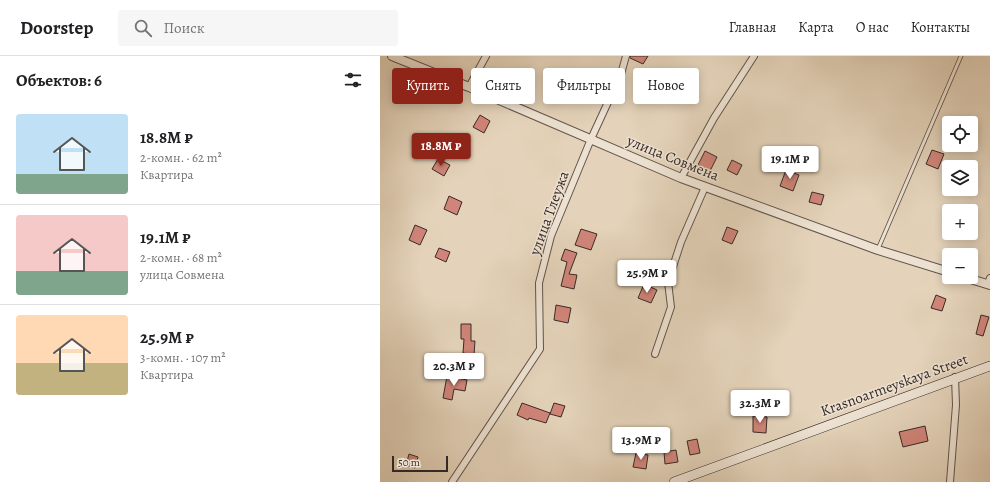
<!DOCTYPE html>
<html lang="ru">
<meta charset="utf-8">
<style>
:root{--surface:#fff;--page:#f6f6f6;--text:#202124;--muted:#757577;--line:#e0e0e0;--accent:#8f2418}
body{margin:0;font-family:Alegreya,serif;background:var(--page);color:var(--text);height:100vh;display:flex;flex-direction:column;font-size:15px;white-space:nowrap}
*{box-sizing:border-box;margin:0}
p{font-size:13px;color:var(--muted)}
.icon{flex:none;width:22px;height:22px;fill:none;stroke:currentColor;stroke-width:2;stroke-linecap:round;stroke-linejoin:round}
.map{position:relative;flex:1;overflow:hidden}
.panel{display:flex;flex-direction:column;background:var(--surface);width:380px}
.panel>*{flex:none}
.guide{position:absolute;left:12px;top:12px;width:380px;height:36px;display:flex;gap:8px}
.buttons{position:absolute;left:562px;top:60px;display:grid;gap:8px}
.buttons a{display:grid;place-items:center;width:36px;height:36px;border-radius:4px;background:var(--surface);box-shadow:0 2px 10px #0003;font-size:20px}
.scale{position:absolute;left:12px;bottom:10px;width:56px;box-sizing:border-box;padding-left:4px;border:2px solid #372a26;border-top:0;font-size:11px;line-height:14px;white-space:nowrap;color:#372a26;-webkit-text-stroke:3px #ede2d2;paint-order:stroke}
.price{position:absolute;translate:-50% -34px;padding:0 9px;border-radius:4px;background:#fff;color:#222;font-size:13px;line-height:26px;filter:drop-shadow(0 1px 2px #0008)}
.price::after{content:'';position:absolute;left:50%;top:24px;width:12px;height:9px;margin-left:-6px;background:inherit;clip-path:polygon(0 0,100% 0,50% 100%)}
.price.on{background:var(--accent);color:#fff}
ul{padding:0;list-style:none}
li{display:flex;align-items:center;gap:12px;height:100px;padding:0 16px}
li+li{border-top:1px solid var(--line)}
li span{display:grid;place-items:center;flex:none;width:112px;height:80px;border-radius:4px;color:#555}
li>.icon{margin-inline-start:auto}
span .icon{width:48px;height:48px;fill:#fffc;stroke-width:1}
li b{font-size:17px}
h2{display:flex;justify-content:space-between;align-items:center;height:48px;padding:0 16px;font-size:17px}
.pill{padding:0 14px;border-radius:4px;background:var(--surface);box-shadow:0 2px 10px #0003;font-size:14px;line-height:36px}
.pill.on{background:var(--accent);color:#fff}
header{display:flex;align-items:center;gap:24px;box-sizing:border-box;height:56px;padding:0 20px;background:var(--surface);border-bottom:1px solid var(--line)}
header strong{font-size:19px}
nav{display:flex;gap:22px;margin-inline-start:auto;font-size:14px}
.search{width:280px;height:36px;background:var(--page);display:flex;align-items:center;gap:10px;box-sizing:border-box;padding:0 14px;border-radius:4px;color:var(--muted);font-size:15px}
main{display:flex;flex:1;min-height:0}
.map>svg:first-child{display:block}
.building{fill:#d1857a;stroke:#372a26}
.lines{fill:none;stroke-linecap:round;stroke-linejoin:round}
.service-casing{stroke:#62544b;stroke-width:4.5}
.minor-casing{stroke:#62544b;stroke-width:8}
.tertiary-casing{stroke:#62544b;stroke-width:10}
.secondary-casing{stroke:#372a26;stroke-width:10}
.service{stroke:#ede2d2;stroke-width:3}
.minor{stroke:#ede2d2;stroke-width:6}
.tertiary{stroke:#ede2d2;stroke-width:8}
.secondary{stroke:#ede2d2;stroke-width:9}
.labels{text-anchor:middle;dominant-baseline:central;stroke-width:3;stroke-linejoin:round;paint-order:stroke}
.street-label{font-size:15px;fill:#372a26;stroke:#ede2d2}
</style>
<header>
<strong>Doorstep</strong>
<div class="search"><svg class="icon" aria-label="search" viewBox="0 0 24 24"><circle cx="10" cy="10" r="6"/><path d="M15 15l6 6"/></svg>Поиск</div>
<nav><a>Главная</a><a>Карта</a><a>О нас</a><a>Контакты</a></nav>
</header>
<main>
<section class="panel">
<h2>Объектов: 6<svg class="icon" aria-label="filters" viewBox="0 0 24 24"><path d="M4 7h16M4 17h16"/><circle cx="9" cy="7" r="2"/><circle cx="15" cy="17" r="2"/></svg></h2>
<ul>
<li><span style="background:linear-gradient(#bfe0f5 75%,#7fa58c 0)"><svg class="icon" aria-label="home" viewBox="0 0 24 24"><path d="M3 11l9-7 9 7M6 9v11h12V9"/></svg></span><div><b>18.8M ₽</b><p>2-комн. · 62 m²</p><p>Квартира</p></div></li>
<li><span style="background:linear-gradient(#f6c9c9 70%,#7fa58c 0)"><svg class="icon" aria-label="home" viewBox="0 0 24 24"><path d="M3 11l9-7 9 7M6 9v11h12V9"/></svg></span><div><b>19.1M ₽</b><p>2-комн. · 68 m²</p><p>улица Совмена</p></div></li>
<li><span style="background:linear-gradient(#ffd9b3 60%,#c2b280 0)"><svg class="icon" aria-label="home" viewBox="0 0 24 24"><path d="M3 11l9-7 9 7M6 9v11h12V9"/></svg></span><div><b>25.9M ₽</b><p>3-комн. · 107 m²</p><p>Квартира</p></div></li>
</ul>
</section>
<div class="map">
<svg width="610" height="426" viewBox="0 0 610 426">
<rect width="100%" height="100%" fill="#e4d3ba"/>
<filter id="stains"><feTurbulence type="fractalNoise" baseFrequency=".005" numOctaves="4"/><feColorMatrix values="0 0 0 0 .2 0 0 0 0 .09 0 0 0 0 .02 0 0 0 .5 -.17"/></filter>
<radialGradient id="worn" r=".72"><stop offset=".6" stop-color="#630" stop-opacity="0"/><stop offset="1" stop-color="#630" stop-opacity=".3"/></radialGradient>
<g class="building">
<path d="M250,0h18l-5,8 -13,-6z"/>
<path d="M100,59l10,6 -6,12 -11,-6z"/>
<path d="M552,94l12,4 -6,15 -12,-5z"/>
<path d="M325,95l12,6 -8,16 -12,-6z"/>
<path d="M58,103l12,6 -6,11 -12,-7z"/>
<path d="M352,104l10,5 -5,10 -10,-5z"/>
<path d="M406,114l13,5 -6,16 -13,-5z"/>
<path d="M432,136l12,3 -3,10 -12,-3z"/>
<path d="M69,140l13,6 -5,13 -13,-6z"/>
<path d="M35,169l12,5 -7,15 -11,-5z"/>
<path d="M347,171l11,4 -6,13 -10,-4z"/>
<path d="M201,173l16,5 -6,16 -16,-5z"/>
<path d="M59,192l11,4 -4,10 -11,-5z"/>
<path d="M185,193l12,4 -8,21 8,1 -3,14 -13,-3 6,-24 -6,-2z"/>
<path d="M264,228l13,6 -6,13 -13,-5z"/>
<path d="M556,239l10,4 -4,12 -11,-3z"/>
<path d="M176,249l15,3 -3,15 -14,-3z"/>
<path d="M601,259l8,2 -6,19 -7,-2z"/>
<path d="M81,268h10v17h4l-1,14 -11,-2 1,-14h-3z"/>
<path d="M67,320l20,4 -2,11 -11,-2 -2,11 -9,-2z"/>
<path d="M142,347l28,10 -4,10 -17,-5 -1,2 -11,-5z"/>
<path d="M174,347l11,3 -4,11 -11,-3z"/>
<path d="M373,360l14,1 -1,16 -13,-1z"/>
<path d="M545,370l3,15 -25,6 -4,-15z"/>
<path d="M317,383l3,14 -10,2 -3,-14z"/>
<path d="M296,394l2,12 -13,2 -1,-12z"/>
<path d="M256,397l12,2 -2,14 -13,-2z"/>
<path d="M29,398l9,3 -3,11 -9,-3z"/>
</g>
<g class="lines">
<g class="service-casing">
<path id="service" d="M498,193l83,-193"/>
</g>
<g class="minor-casing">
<g id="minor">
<path d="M89,31l17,-31"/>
<path d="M301,122l33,-60 40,-62"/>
<path d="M608,228l2,-6"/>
<path d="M275,298l16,-47 -3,-25 13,-40 24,-55"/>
<path d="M72,426l88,-133 -1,-66 12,-47 40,-97 30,-65 5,-18"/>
<path d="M570,426l6,-77 -1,-28"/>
</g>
</g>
<g class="tertiary-casing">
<g id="tertiary">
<path d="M12,0l77,31 212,91 197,72 71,22"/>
<path d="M584,221l26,8"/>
</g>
</g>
<g class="secondary-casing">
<path id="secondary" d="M294,426l316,-116"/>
</g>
<use href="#service" class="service"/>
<use href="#minor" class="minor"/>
<use href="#tertiary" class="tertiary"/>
<use href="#secondary" class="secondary"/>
</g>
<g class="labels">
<g class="street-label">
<text transform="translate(293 102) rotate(22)">улица Совмена</text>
<text transform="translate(169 157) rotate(-70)">улица Тлеужа</text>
<text transform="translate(514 329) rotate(-20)">Krasnoarmeyskaya Street</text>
</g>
</g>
<rect width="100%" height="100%" filter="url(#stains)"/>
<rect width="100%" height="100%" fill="url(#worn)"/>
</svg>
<div class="buttons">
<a><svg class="icon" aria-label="locate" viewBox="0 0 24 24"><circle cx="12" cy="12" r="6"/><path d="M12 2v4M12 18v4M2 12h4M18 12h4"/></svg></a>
<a><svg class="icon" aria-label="layers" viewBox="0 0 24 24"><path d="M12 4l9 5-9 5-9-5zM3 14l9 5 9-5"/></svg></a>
<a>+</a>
<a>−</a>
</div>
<div class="scale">50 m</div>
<b class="price on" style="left:61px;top:111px">18.8M ₽</b>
<b class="price" style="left:410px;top:124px">19.1M ₽</b>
<b class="price" style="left:267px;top:238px">25.9M ₽</b>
<b class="price" style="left:74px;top:331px">20.3M ₽</b>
<b class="price" style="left:380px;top:368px">32.3M ₽</b>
<b class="price" style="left:261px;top:405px">13.9M ₽</b>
<div class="guide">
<a class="pill on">Купить</a>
<a class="pill">Снять</a>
<a class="pill">Фильтры</a>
<a class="pill">Новое</a>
</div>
</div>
</main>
